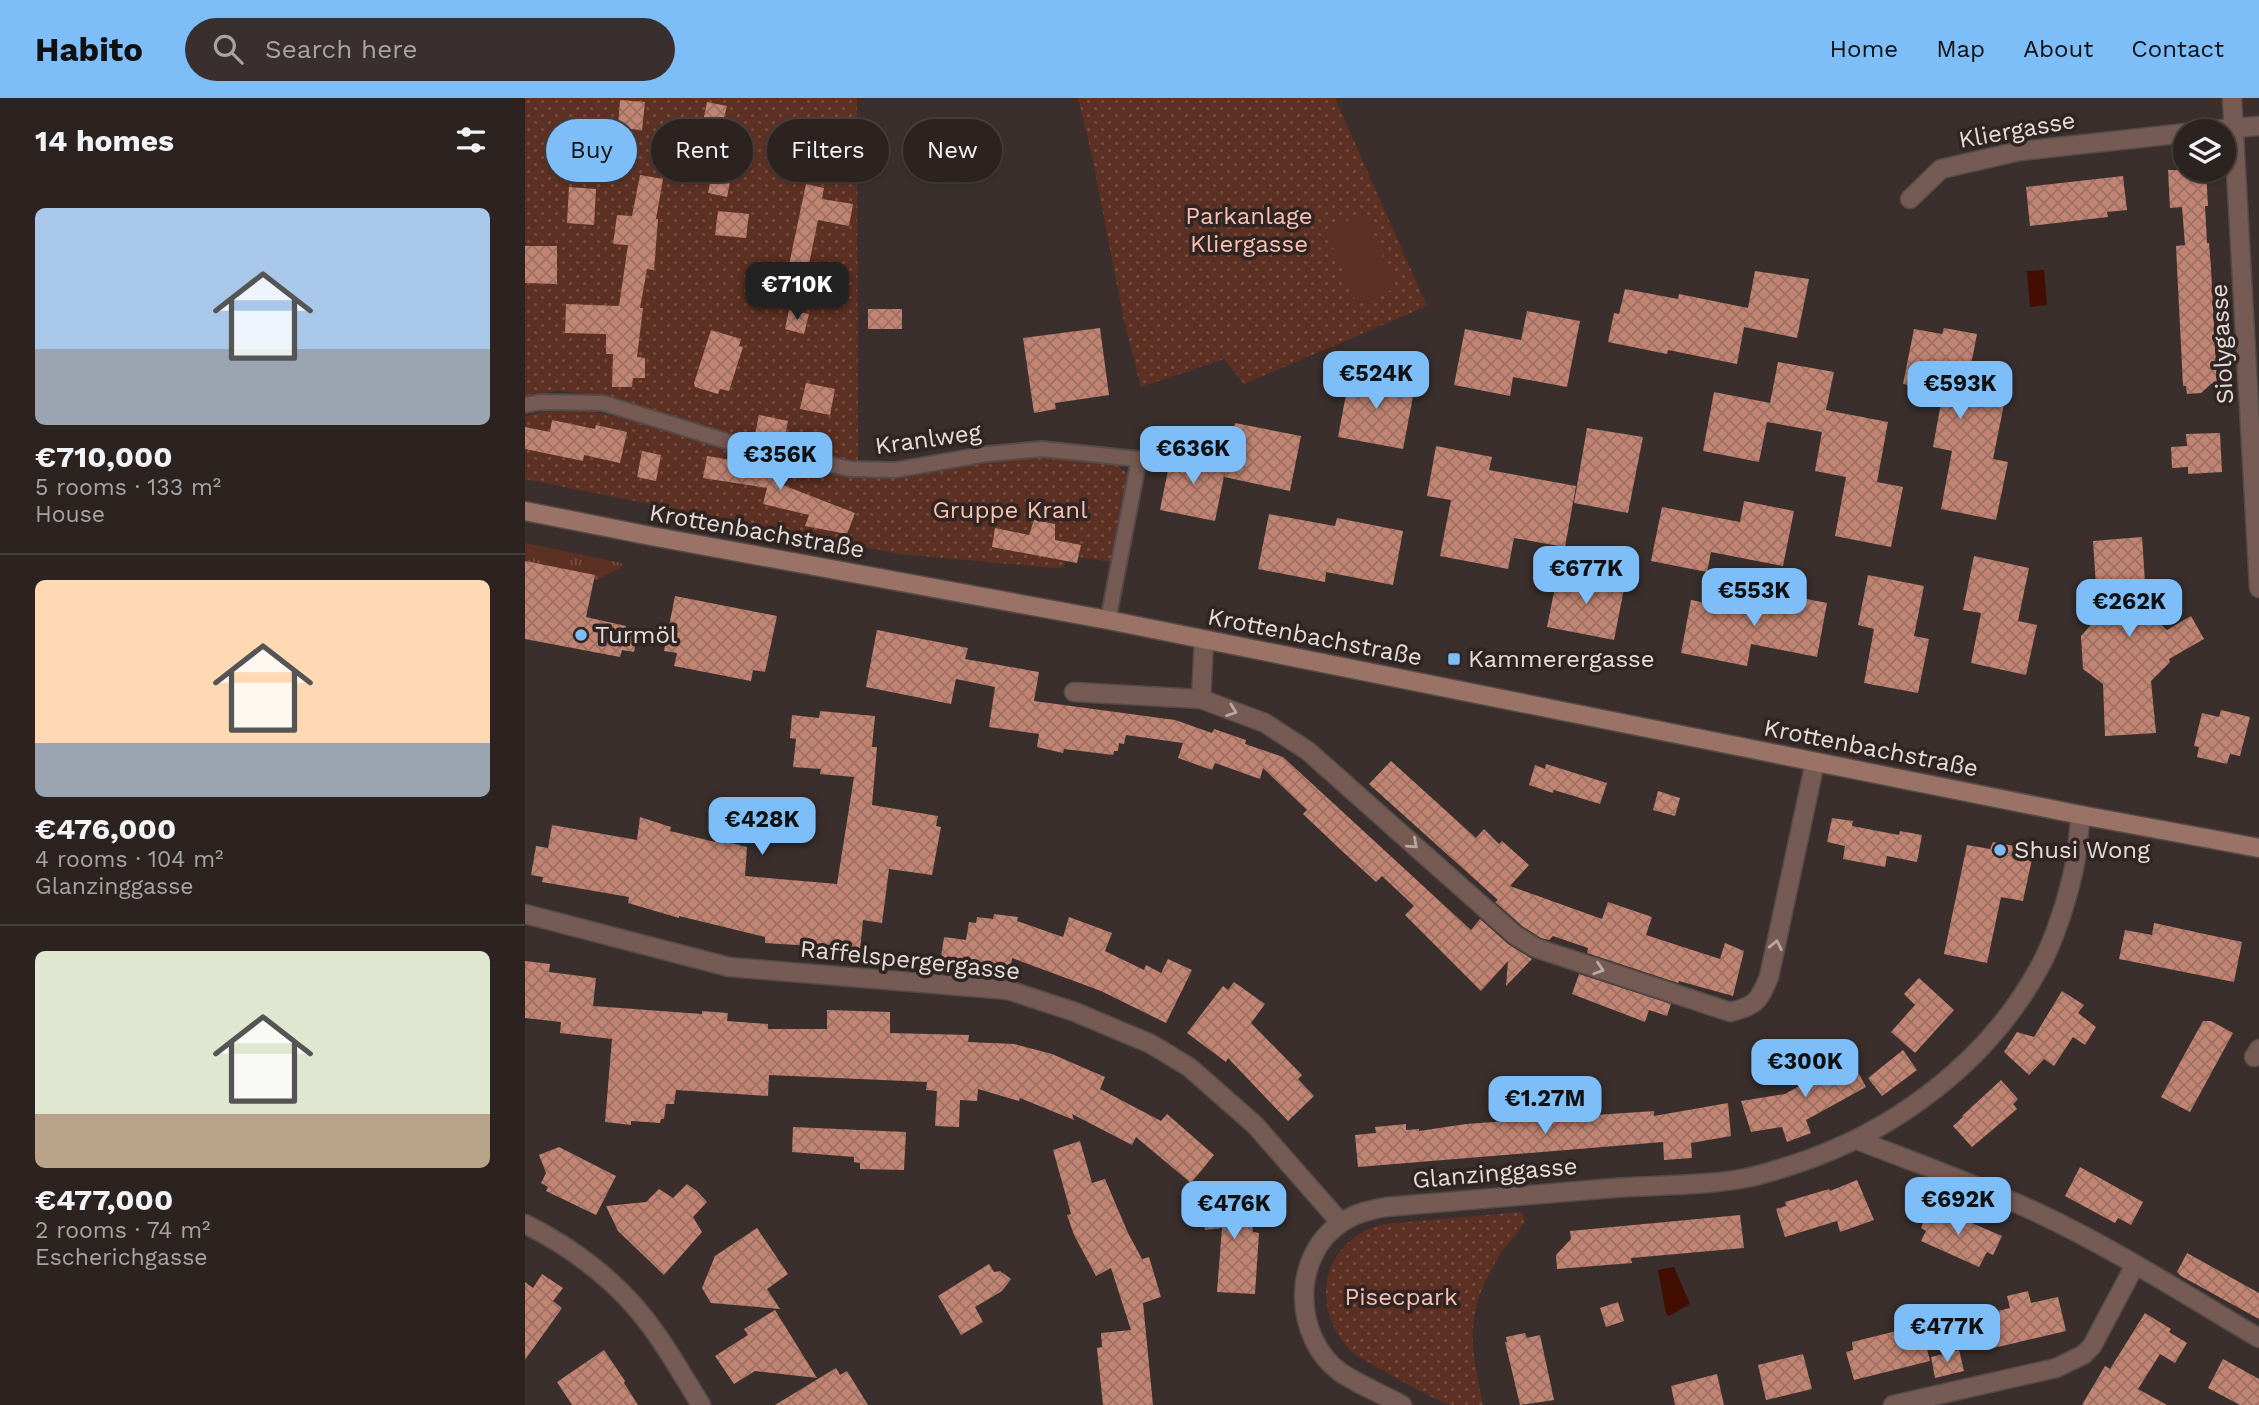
<!DOCTYPE html>
<meta charset="utf-8">
<style>
:root{--surface:#2c2321;--page:#382f2e;--text:#f1f3f6;--muted:#a6a4a5;--line:#48403f;--accent:#7dbef9}
body{margin:0;font-family:"Work Sans",sans-serif;background:var(--page);color:var(--text);height:100vh;display:flex;flex-direction:column;font-size:26px;white-space:nowrap}
*{box-sizing:border-box;margin:0}
p{font-size:23px;color:var(--muted)}
.icon{flex:none;width:38px;height:38px;fill:none;stroke:currentColor;stroke-width:2;stroke-linecap:round;stroke-linejoin:round}
.map{position:relative;flex:1;overflow:hidden}
.panel{display:flex;flex-direction:column;background:var(--surface);width:525px}
.panel>*{flex:none}
.guide{position:absolute;left:21px;top:21px;width:665px;height:63px;display:flex;gap:14px}
.controls{position:absolute;left:1648px;top:21px;display:grid;gap:14px}
.controls a{display:grid;place-items:center;width:63px;height:63px;border-radius:50%;background:var(--surface);box-shadow:0 2px 5px #0004,0 0 0 2px var(--line);font-size:35px}
.price{position:absolute;translate:-50% -60px;padding:0 16px;border-radius:14px;background:var(--accent);color:#111;font-size:23px;line-height:46px;filter:drop-shadow(0 2px 4px #0008)}
.price::after{content:'';position:absolute;left:50%;top:42px;width:21px;height:16px;margin-left:-10px;background:inherit;clip-path:polygon(0 0,100% 0,50% 100%)}
.price.active{background:#222;color:#fff}
ul{padding:0;list-style:none}
li{display:grid;align-content:center;gap:14px;height:371px;padding:0 35px}
li+li{border-top:2px solid var(--line)}
li span{display:grid;place-items:center;height:217px;border-radius:10px;color:#555}
li>.icon{margin-inline-start:auto}
span .icon{width:126px;height:126px;fill:#fffc;stroke-width:1}
li b{font-size:30px}
h2{display:flex;justify-content:space-between;align-items:center;height:84px;padding:0 35px;font-size:30px}
.chip{padding:0 24px;border-radius:32px;background:var(--surface);box-shadow:0 2px 5px #0004,0 0 0 2px var(--line);font-size:24px;line-height:63px}
.chip.active{background:var(--accent);color:#111}
header{display:flex;align-items:center;gap:42px;box-sizing:border-box;height:98px;padding:0 35px;background:var(--accent);color:#111}
header strong{font-size:33px}
nav{display:flex;gap:38px;margin-inline-start:auto;font-size:24px}
.search{width:490px;height:63px;background:var(--page);display:flex;align-items:center;gap:18px;box-sizing:border-box;padding:0 24px;border-radius:38px;color:var(--muted);font-size:26px}
main{display:flex;flex:1;min-height:0}
.map>svg:first-child{display:block}
.grass{fill:url(#grass-tufts)}
.park{fill:url(#park-dots)}
.pitch{fill:#5c3023}
.water{fill:#410e01}
.building{fill:url(#building-cross-hatch)}
.lines{fill:none;stroke-linecap:round;stroke-linejoin:round}
.service-casing{stroke:#554b48;stroke-width:18}
.minor-casing{stroke:#554b48;stroke-width:21}
.secondary-casing{stroke:#554b48;stroke-width:21}
.service{stroke:#765b54;stroke-width:14}
.minor{stroke:#765b54;stroke-width:18}
.secondary{stroke:#9b7266;stroke-width:18}
.oneway{stroke:#b8a8a4}
.poi-dot{fill:#7dbef9;stroke:#302522;stroke-width:2.5}
.labels{text-anchor:middle;dominant-baseline:central;stroke-width:7;stroke-linejoin:round;paint-order:stroke}
.street-label{font-size:24px;fill:#e4dcda;stroke:#302522}
.park-label{font-size:24px;fill:#f7c0b0;stroke:#302522}
.poi-label{font-size:24px;fill:#e4dcda;stroke:#302522;text-anchor:start}
</style>
<header>
<strong>Habito</strong>
<div class="search"><svg class="icon" aria-label="search" viewBox="0 0 24 24"><circle cx="10" cy="10" r="6"/><path d="M15 15l6 6"/></svg>Search here</div>
<nav><a>Home</a><a>Map</a><a>About</a><a>Contact</a></nav>
</header>
<main>
<section class="panel">
<h2>14 homes<svg class="icon" aria-label="filters" viewBox="0 0 24 24"><path d="M4 7h16M4 17h16"/><circle cx="9" cy="7" r="2"/><circle cx="15" cy="17" r="2"/></svg></h2>
<ul>
<li><span style="background:linear-gradient(#a9c7e8 65%,#9aa5b1 0)"><svg class="icon" aria-label="home" viewBox="0 0 24 24"><path d="M3 11l9-7 9 7M6 9v11h12V9"/></svg></span><div><b>€710,000</b><p>5 rooms · 133 m²</p><p>House</p></div></li>
<li><span style="background:linear-gradient(#ffd9b3 75%,#9aa5b1 0)"><svg class="icon" aria-label="home" viewBox="0 0 24 24"><path d="M3 11l9-7 9 7M6 9v11h12V9"/></svg></span><div><b>€476,000</b><p>4 rooms · 104 m²</p><p>Glanzinggasse</p></div></li>
<li><span style="background:linear-gradient(#dfe7d0 75%,#b9a48a 0)"><svg class="icon" aria-label="home" viewBox="0 0 24 24"><path d="M3 11l9-7 9 7M6 9v11h12V9"/></svg></span><div><b>€477,000</b><p>2 rooms · 74 m²</p><p>Escherichgasse</p></div></li>
</ul>
</section>
<div class="map">
<svg width="1734" height="1307" viewBox="0 0 1734 1307">
<defs>
<pattern id="grass-tufts" width="24" height="20" patternUnits="userSpaceOnUse" patternTransform="scale(1.75)"><rect width="24" height="20" fill="#5c3023"/><path d="M3 7l-1-3M5 7V3M7 7l1-3M15 17l-1-3M17 17v-4M19 17l1-3" fill="none" stroke="#734d42"/></pattern>
<pattern id="park-dots" width="8" height="8" patternUnits="userSpaceOnUse" patternTransform="scale(1.75)"><rect width="8" height="8" fill="#5c3023"/><path d="M2 2h.1M6 6h.1" fill="none" stroke="#734d42" stroke-width="1.8" stroke-linecap="round"/></pattern>
<pattern id="building-cross-hatch" width="8" height="8" patternUnits="userSpaceOnUse" patternTransform="scale(1.75)"><rect width="8" height="8" fill="#c28472"/><path d="M0 0l8 8M0 8l8-8" fill="none" stroke="#9c7063"/></pattern>
</defs>
<rect width="100%" height="100%" fill="#3a2f2c"/>
<path class="grass" d="M0,445l97,20v4l-25,13 -72,-15z"/>
<g class="park">
<path d="M0,0h332l1,364 -118,-22 -136,-44 -45,-5 -34,5z"/>
<path d="M553,0h257l92,208 -183,78 -20,-25 -83,28 -18,-71 -31,-160z"/>
<path d="M67,313l50,12 108,31 116,23 49,-2 90,-17 36,-2 72,6 15,12 -17,88 -38,-6 -8,3 -1,8 -11,1 -153,-14 -375,-75v-63l18,-4z"/>
<path d="M996,1114l4,6c-1,11 -20,27 -27,40 -34,55 -28,86 -15,147 -11,0 -23,0 -33,0 -8,-1 -93,-48 -99,-54 -35,-36 -35,-93 12,-119 7,-4 14,-6 21,-8z"/>
</g>
<path class="pitch" d="M840,115l31,75 -39,17 -31,-74z"/>
<g class="water">
<path d="M1519,172l3,35 -17,2 -3,-36z"/>
<path d="M1149,1169l16,37 -21,12 -3,-3 -8,-43z"/>
</g>
<g class="building">
<path d="M95,2l25,2 -3,28 -24,-2z"/>
<path d="M182,4l20,4 -5,19 -19,-4z"/>
<path d="M206,44l24,5 -4,20 -24,-5z"/>
<path d="M1643,72h38l2,36h-3l2,37h2l2,25 6,116h-6l-10,9 -14,1 -1,-8h-3l-7,-140 9,-1 -3,-38 -12,1z"/>
<path d="M187,75l19,4 -4,20 -19,-4z"/>
<path d="M115,77l23,4 -7,40h2l-4,51 -7,-1 -7,39h3l-6,49 8,1v20h-12l-1,9h-20l1,-33h-7v-20l-41,-1 1,-29 53,2 9,-61 -15,-1 4,-29 15,1z"/>
<path d="M1598,78l4,34 -20,2 1,5 -78,9 -4,-39z"/>
<path d="M281,86l18,4 -2,11 31,5 -4,22 -31,-6 -10,49 -19,-4z"/>
<path d="M44,89l27,2 -2,36 -27,-2z"/>
<path d="M193,113l31,3 -3,24 -31,-3z"/>
<path d="M0,148h32v38l-32,-1z"/>
<path d="M1230,173l54,8 -12,59 -53,-11 -7,37 -69,-14 -1,4 -59,-12 6,-29 5,1 6,-25 53,10 1,-5 69,14z"/>
<rect x="343" y="211" width="34" height="20"/>
<path d="M264,212l20,4 -5,20 -19,-5z"/>
<path d="M1002,213l53,10 -13,66 -54,-10 -3,19 -56,-11 11,-56 56,11z"/>
<path d="M575,230l9,67 -54,8 1,6 -22,4 -11,-75z"/>
<path d="M1419,230l33,6 -12,62 39,8 -11,55 15,3 -12,58 -55,-11 11,-58 -19,-4 10,-55 -40,-8 11,-55 28,5z"/>
<path d="M186,232l30,9 -2,7 4,1 -14,44 -9,-2 -2,5 -23,-7 -1,-4z"/>
<path d="M1253,264l56,10 -8,38 62,12 -11,60 26,5 -12,60 -56,-11 11,-59 -31,-6 7,-39 -55,-10 -8,40 -56,-11 11,-59 56,11z"/>
<path d="M825,275l65,13 -12,63 -65,-12z"/>
<path d="M281,285l29,6 -5,26 -30,-6z"/>
<path d="M234,317l29,6 -5,24 -29,-6z"/>
<path d="M27,322l43,9 1,-4 31,7 -7,31 -36,-8 -1,6 -58,-12v-22l25,5z"/>
<path d="M710,325l66,13 -11,55 -66,-14z"/>
<path d="M1062,330l56,9 -15,76 -54,-10z"/>
<path d="M1695,335l2,39 -34,2v-7l-16,1 -1,-21 16,-1 -1,-12z"/>
<path d="M911,348l56,11 -3,13 87,16 -11,61 -51,-9 -6,31 -68,-13 11,-56 -24,-4z"/>
<path d="M647,352l55,11 -12,60 -55,-11z"/>
<path d="M117,353l19,4 -5,26 -19,-4z"/>
<path d="M182,358l41,7 1,-6 30,7 -4,18 80,31 -8,21 -42,-8 4,-11 -46,-11 4,-16 -64,-10z"/>
<path d="M1219,403l50,10 -11,55 -72,-14 -4,20 -56,-11 11,-54 78,15z"/>
<path d="M744,416l66,12 2,-8 66,13 -10,54 -67,-13 -1,10 -67,-13z"/>
<path d="M509,422l21,4v16l26,5 -4,18 -85,-16 3,-19 34,7z"/>
<path d="M1617,439l5,75 20,18 24,-14 13,23 -35,20 1,3 -19,19 5,52 -51,3 -2,-52 -20,-15 -2,-33 17,-19 -5,-76z"/>
<path d="M1449,458l55,12 -11,53 19,4 -11,50 -55,-12 10,-50 -18,-3z"/>
<path d="M0,463l70,14 -9,42 40,9v2l12,2 -4,22 -12,-2 -2,7 -95,-18z"/>
<path d="M1033,474l67,12 -11,56 -67,-13z"/>
<path d="M1343,477l56,11 -10,50 15,3 -11,54 -54,-10 10,-54 -16,-4z"/>
<path d="M1236,492l66,13 -10,54 -66,-13 -4,22 -66,-13 10,-53 66,13z"/>
<path d="M150,498l102,20 -12,56 -12,-2 -2,11 -77,-15 3,-13 -13,-2z"/>
<path d="M352,532l91,18 -3,11 74,13 -5,29 141,19 37,13 2,-4 32,11 -1,4 38,13 188,173 9,-11 28,25 24,15 -26,27 2,-25 -27,30 -76,-76 9,-9 -32,-30 -6,6 -34,-31 -39,-37 4,-4 -44,-42 -3,11 -45,-16 -3,7 -34,-12 5,-15 -57,-8 -2,9 -5,-1 -1,8h-4l-1,4 -49,-6 -1,4 -26,-6 2,-13 -50,-7 6,-40 -39,-8 -5,25 -85,-17z"/>
<path d="M1696,612l29,7 -10,39 -10,-2 -3,10 -30,-7 2,-10 -5,-1 8,-33 17,4z"/>
<path d="M295,613l55,5 -3,31h5l-5,58 66,11 -2,10 5,1 -9,48 -43,-6 -7,54 -19,-3 -3,29 -95,-6v-6l-86,-21v2l-51,-15 1,-6 -87,-15 1,-5 -12,-2 5,-29 12,2 4,-23 85,15 3,-23 31,10 -1,4 45,11v-3l32,8 -2,29 92,8 17,-107 -34,-3 1,-5 -28,-2 3,-28 -6,-1 2,-23 27,3z"/>
<path d="M866,663l85,77 8,-9 15,15 3,-3 27,24 -19,21 92,33 6,-17 44,15 -6,18 74,24 5,-16 19,8 -11,45 -54,-15 -1,2 -91,-30 1,-5 -35,-12 -4,4 -8,-2 -19,-12 -27,-24 3,-2 -129,-116z"/>
<path d="M1021,666l61,19 -7,21 -46,-14 -1,3 -24,-8 6,-20 10,4z"/>
<path d="M1133,693l22,7 -5,18 -22,-6z"/>
<path d="M1307,720l21,3 -1,5 47,9 1,-4 22,4 -5,27 -30,-6 -2,11 -42,-8 2,-13 -18,-4z"/>
<path d="M1468,744l21,4 -2,8 20,5 -9,42 -22,-4 -14,66 -43,-9 23,-109 23,4z"/>
<path d="M469,816l24,3 -1,4 46,16 6,-20 43,16 -7,18 39,19 2,-5 15,8 7,-14 24,11 -26,53 -65,-32 -89,-33 -1,8 -51,-6 -1,7 -19,-3 4,-27 22,3 3,-18 7,1 1,-6 16,2z"/>
<path d="M1629,825l88,19 -8,40 -115,-23 6,-29 27,5z"/>
<path d="M0,863l25,3 -1,8 47,6 -3,28 109,8v-3l26,2 -1,8 41,3v5h59v-19l63,2v21l79,2 -1,7 46,2 38,10 53,23 -5,12 61,32 6,-7 47,41 -23,28 -55,-46 -4,8 -60,-31 2,6 -54,-22 -1,3 -41,-12 -1,12 -17,-1 -1,27 -24,-1 2,-35 -11,-1 1,-8 -158,-7 -1,21 -92,-6 -2,14h-8l-2,15h-3l-1,4 -29,-2v4l-26,-3 7,-83 -52,-6 1,-11 -36,-4z"/>
<path d="M1054,876l92,30 -4,12 -18,-6 -4,12 -73,-28z"/>
<path d="M1394,880l35,32 -39,43 -24,-21 24,-27 -11,-11z"/>
<path d="M709,884l31,22 -14,19 51,52 -4,4 16,17 -26,25 -60,-63 -2,4 -39,-29 36,-47 5,4z"/>
<path d="M1537,893l22,14 -6,8 18,14 -11,18 -12,-8 -19,29 -10,-7 -15,16 -25,-23 13,-20 17,5z"/>
<path d="M1678,923h8l22,12 -43,79 -29,-15z"/>
<path d="M1321,952l20,37 -60,33 5,13 -24,9 -5,-15 -31,5 -10,-31 44,-7 34,-19 -3,-5z"/>
<path d="M1378,952l14,20 -35,26 -14,-18z"/>
<path d="M1476,982l17,19 -5,5 4,5 -45,38 -19,-21 10,-9 -1,-1z"/>
<path d="M1203,1005l3,33 -40,7 1,15 -28,2 -1,-18 -305,25 -3,-32 21,-2 -1,-6 31,-3v6l13,-1v2l47,-7 188,-13v5z"/>
<path d="M268,1029l113,5 -2,38 -44,-1v-6l-6,-1v-5l-62,-5z"/>
<path d="M555,1043l12,42 13,-4 23,54 14,26 7,-2 12,40 -18,6 10,102h-50l-6,-57 5,-1 -1,-14 30,-3 -20,-62 -15,8 -22,-41 -7,-20 4,-1 -18,-64z"/>
<path d="M34,1049l57,29 -20,39 -50,-24 2,-4 -7,-4 5,-10 -7,-18z"/>
<path d="M1555,1069l63,35 -12,23 -13,-7 -3,5 -50,-27z"/>
<path d="M1332,1082l17,40 -34,12 -3,-11 -52,16 -9,-28 10,-3 -1,-4 44,-13 1,2z"/>
<path d="M162,1086l10,7 10,11 -14,15 9,15 -38,43 -46,-44 -12,-25 40,-4 13,-13 14,9z"/>
<path d="M722,1093l6,41 6,1 -4,61 -38,-2 5,-64 -17,2 -5,-32z"/>
<path d="M1405,1107l72,31 -9,19 -6,-3 -8,15 -58,-26 5,-10 -5,-3z"/>
<path d="M1215,1117l4,33 -113,10 1,5 -75,6 -1,-14 15,-16 -1,-8z"/>
<path d="M232,1130l31,46 -21,15 13,20 -69,-6 -9,-15 13,-32z"/>
<path d="M1662,1155l72,40v26l-78,-43 -4,-4z"/>
<path d="M464,1166l5,8 6,-1 11,8 -9,12 -27,16 8,15 -22,13 -23,-39z"/>
<path d="M17,1176l21,14 -10,13 9,7 -37,52v-78l8,6z"/>
<path d="M1503,1193l3,12 27,-6 8,34 -81,19 -8,-34 33,-8 -3,-12z"/>
<path d="M1093,1204l6,19 -18,6 -6,-19z"/>
<path d="M250,1212l42,68 -62,-7 -21,13 -19,-28 33,-21 -4,-6z"/>
<path d="M1620,1215l26,16 -2,3 18,11 -12,20 -15,-9 -22,35 29,16h-85l23,-39 5,3z"/>
<path d="M1396,1227l9,36 -76,19 -8,-28 7,-2 -1,-8z"/>
<path d="M1000,1235l2,5 13,-3 14,65 -34,5 -15,-63h2l-1,-5z"/>
<path d="M79,1252l21,31 -1,2 14,22h-66l-15,-23z"/>
<path d="M1434,1252l5,21 -29,7 -4,-21z"/>
<path d="M1278,1256l9,35 -46,11 -8,-35z"/>
<path d="M1698,1261l36,20v26h-19l-32,-17z"/>
<path d="M311,1270l4,7 7,-4 21,34h-93z"/>
<path d="M1192,1276l7,31h-49l-4,-19z"/>
</g>
<g class="lines">
<g class="service-casing">
<path id="service" d="M0,307l16,-3 62,1 139,43 109,23 44,1 92,-16 55,-5 97,10 -31,161"/>
</g>
<g class="minor-casing">
<g id="minor">
<path d="M1707,0l27,490"/>
<path d="M1674,33l60,-5"/>
<path d="M1385,101l31,-30 79,-18 166,-18"/>
<path d="M679,542l-3,59 64,24 43,28 207,184 21,13 194,64c26,-6 29,-11 39,-35l46,-215"/>
<path d="M549,594l127,7"/>
<path d="M0,816l204,53 279,23 67,22 76,32 38,23 66,58 86,98"/>
<path d="M1729,959l5,-8"/>
<path d="M1332,1042c60,23 121,45 179,72 77,36 150,83 223,126"/>
<path d="M0,1126c52,26 99,63 132,111 16,23 30,47 44,70"/>
<path d="M877,1307c-20,-11 -43,-20 -62,-33 -47,-35 -49,-116 1,-149 14,-10 29,-13 45,-16 76,-7 152,-13 228,-19 43,-3 89,-2 132,-10 15,-3 31,-8 46,-13 101,-32 196,-103 247,-197 15,-26 29,-71 35,-100 4,-17 4,-35 7,-53"/>
<path d="M1368,1307l163,-37 27,-13 9,-9 43,-81"/>
</g>
</g>
<g class="secondary-casing">
<path id="secondary" d="M0,413l126,25 457,84 973,195 178,33"/>
</g>
<use href="#service" class="service"/>
<use href="#minor" class="minor"/>
<use href="#secondary" class="secondary"/>
</g>
<defs><path id="oneway-chevron" d="M-2-3.5L2.5 0L-2 3.5" fill="none" stroke-width="1.6" stroke-linecap="round" stroke-linejoin="round" transform="scale(1.75)"/></defs>
<g class="oneway">
<use href="#oneway-chevron" transform="translate(707 613) rotate(20)"/>
<use href="#oneway-chevron" transform="translate(888 746) rotate(42)"/>
<use href="#oneway-chevron" transform="translate(1251 847) rotate(-78)"/>
<use href="#oneway-chevron" transform="translate(1074 871) rotate(18)"/>
</g>
<g class="poi-dot">
<circle cx="56" cy="537" r="7"/>
<rect x="922" y="554" width="14" height="14" rx="3.5"/>
<circle cx="1475" cy="752" r="7"/>
</g>
<g class="labels">
<g class="street-label">
<text transform="translate(1492 32) rotate(-10)">Kliergasse</text>
<text transform="translate(1697 246) rotate(-93)">Siolygasse</text>
<text transform="translate(403 341) rotate(-8)">Kranlweg</text>
<text transform="translate(232 433) rotate(10)">Krottenbachstraße</text>
<text transform="translate(790 539) rotate(11)">Krottenbachstraße</text>
<text transform="translate(1346 650) rotate(11)">Krottenbachstraße</text>
<text transform="translate(385 862) rotate(6)">Raffelspergergasse</text>
<text transform="translate(970 1075) rotate(-5)">Glanzinggasse</text>
</g>
<g class="park-label">
<text x="724" y="118">Parkanlage<tspan x="724" dy="28">Kliergasse</tspan></text>
<text x="485" y="412">Gruppe Kranl</text>
<text x="876" y="1199">Pisecpark</text>
</g>
<g class="poi-label">
<text x="70" y="537">Turmöl</text>
<text x="943" y="561">Kammerergasse</text>
<text x="1489" y="752">Shusi Wong</text>
</g>
</g>
</svg>
<div class="controls">
<a><svg class="icon" aria-label="layers" viewBox="0 0 24 24"><path d="M12 4l9 5-9 5-9-5zM3 14l9 5 9-5"/></svg></a>
</div>
<b class="price active" style="left:272px;top:224px">€710K</b>
<b class="price" style="left:851px;top:313px">€524K</b>
<b class="price" style="left:1435px;top:323px">€593K</b>
<b class="price" style="left:668px;top:388px">€636K</b>
<b class="price" style="left:255px;top:394px">€356K</b>
<b class="price" style="left:1061px;top:508px">€677K</b>
<b class="price" style="left:1229px;top:530px">€553K</b>
<b class="price" style="left:1604px;top:541px">€262K</b>
<b class="price" style="left:237px;top:759px">€428K</b>
<b class="price" style="left:1280px;top:1001px">€300K</b>
<b class="price" style="left:1020px;top:1038px">€1.27M</b>
<b class="price" style="left:1433px;top:1139px">€692K</b>
<b class="price" style="left:709px;top:1143px">€476K</b>
<b class="price" style="left:1422px;top:1266px">€477K</b>
<div class="guide">
<a class="chip active">Buy</a>
<a class="chip">Rent</a>
<a class="chip">Filters</a>
<a class="chip">New</a>
</div>
</div>
</main>
